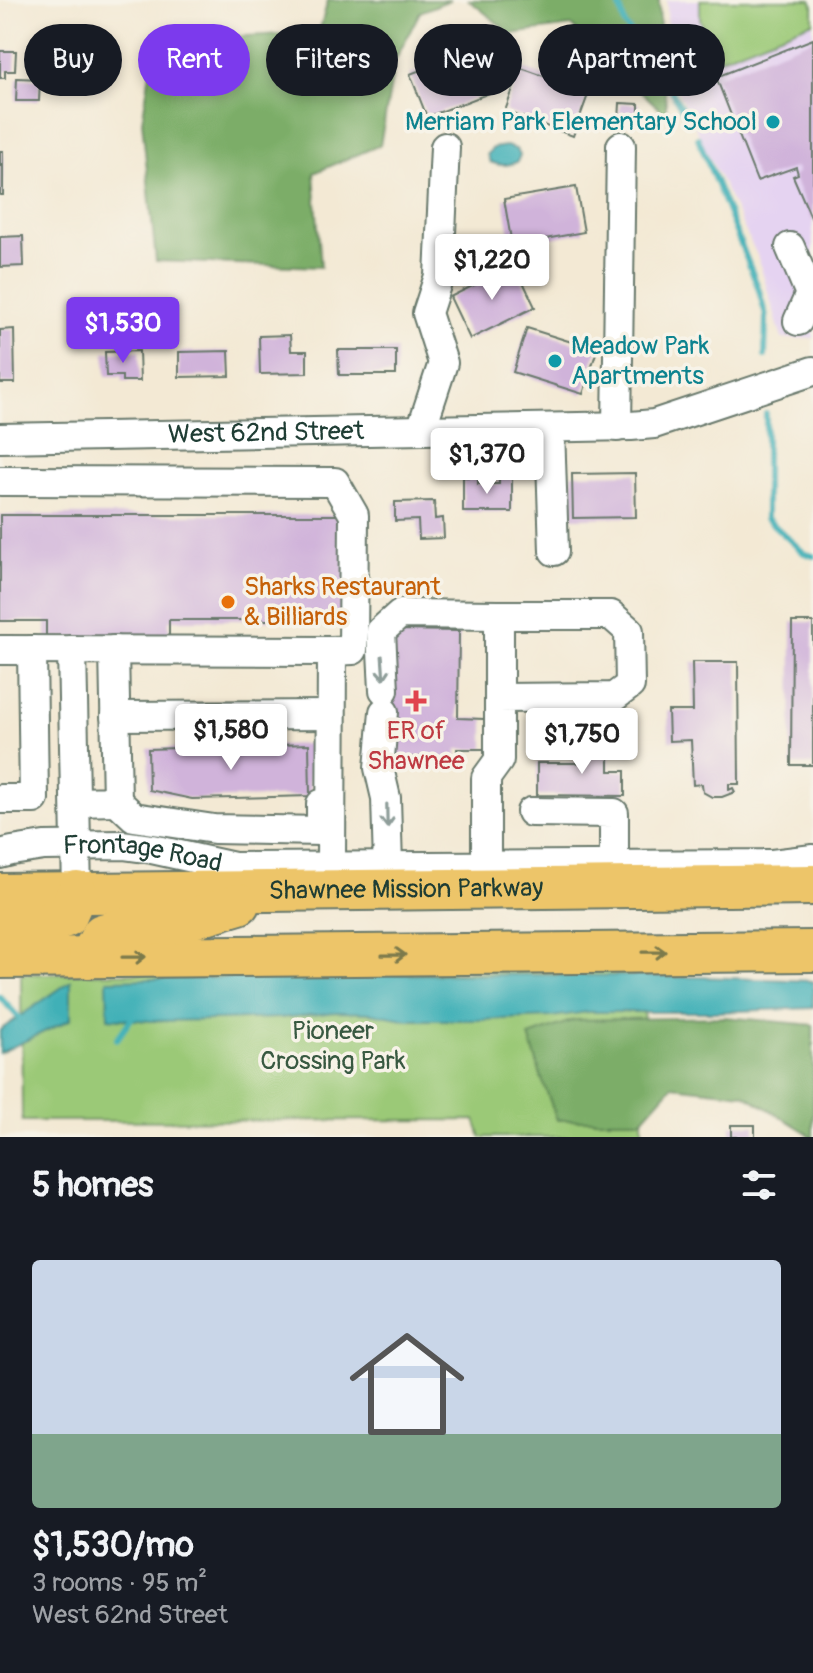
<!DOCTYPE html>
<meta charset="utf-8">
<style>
:root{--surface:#171b24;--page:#20242c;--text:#f1f3f6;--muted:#9ea1a6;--line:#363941;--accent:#7c3aed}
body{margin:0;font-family:Pangolin,sans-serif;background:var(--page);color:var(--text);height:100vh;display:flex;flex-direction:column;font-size:30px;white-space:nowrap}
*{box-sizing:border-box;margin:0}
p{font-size:26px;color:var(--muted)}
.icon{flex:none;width:44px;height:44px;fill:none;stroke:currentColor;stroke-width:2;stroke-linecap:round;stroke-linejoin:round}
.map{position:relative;height:1137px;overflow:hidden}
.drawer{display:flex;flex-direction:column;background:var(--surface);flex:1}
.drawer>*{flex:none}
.banner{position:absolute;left:24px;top:24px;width:766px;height:72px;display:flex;gap:16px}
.price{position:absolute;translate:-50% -68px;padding:0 18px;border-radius:8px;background:#fff;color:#222;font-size:26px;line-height:52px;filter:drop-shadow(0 2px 4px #0008)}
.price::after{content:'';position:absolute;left:50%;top:48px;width:24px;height:18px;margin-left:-12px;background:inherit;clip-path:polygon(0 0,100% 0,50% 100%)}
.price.active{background:var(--accent);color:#fff}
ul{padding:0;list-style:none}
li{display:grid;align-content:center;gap:16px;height:424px;padding:0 32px}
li+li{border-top:2px solid var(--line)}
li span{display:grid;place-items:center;height:248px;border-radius:8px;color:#555}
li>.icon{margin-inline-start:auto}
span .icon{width:144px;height:144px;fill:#fffc;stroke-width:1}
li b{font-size:34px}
h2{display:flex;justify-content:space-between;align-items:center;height:96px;padding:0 32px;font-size:34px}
.chip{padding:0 28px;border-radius:36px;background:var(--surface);box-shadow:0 4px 12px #0003;font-size:28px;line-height:72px}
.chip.active{background:var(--accent);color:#fff}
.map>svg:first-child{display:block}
.built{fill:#e5d3f1}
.green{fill:#9bc977;stroke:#5d8356;stroke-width:2}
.forest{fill:#7cad68;stroke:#4e754e;stroke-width:2}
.water{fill:#3fb0b7;stroke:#2f7676;stroke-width:2}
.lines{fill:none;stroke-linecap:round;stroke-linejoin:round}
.stream{stroke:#3fb0b7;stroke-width:6}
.building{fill:#d0b3da}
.minor-casing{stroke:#69796c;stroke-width:32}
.highway-casing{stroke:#69796c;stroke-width:44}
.minor{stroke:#fff;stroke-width:28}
.highway{stroke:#edc569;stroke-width:40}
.oneway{stroke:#8f9e9a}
.oneway2{stroke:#7c7a4c}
.culture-dot{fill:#0f9aa8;stroke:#f7f3e8;stroke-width:3}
.food-dot{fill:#e8710a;stroke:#f7f3e8;stroke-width:3}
.health-dot{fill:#e0444e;stroke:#f7f3e8;stroke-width:3}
.labels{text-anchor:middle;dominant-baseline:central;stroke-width:7;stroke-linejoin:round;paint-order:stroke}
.culture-label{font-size:26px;fill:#0d838f;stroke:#f7f3e8;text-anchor:end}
.street-label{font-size:26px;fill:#1f3d34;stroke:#f7f3e8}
.food-label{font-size:26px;fill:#c56008;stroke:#f7f3e8;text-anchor:start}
.health-label{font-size:26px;fill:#be3a42;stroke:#f7f3e8}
.park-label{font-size:26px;fill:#385941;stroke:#f7f3e8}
</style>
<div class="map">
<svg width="813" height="1137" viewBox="0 0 813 1137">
<rect width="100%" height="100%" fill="#f7f3e8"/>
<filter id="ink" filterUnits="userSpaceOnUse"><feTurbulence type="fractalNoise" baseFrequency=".0125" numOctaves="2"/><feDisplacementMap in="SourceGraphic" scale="16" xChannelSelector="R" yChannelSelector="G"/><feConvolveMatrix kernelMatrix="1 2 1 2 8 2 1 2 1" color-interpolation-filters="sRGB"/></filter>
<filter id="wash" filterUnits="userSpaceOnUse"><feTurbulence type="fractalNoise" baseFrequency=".006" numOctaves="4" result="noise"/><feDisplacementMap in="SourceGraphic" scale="32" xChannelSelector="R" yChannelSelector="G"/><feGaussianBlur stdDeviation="1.8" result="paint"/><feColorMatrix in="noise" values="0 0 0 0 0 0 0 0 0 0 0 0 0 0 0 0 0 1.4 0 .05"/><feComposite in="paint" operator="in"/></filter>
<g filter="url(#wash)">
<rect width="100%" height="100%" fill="#f3e9d4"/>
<path class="built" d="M667,0h146v338l-31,1 -25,-84 -89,-184z"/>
<g class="green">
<path d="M700,0h111l2,4v18l-97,38 -16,-41z"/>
<path d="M644,971l-2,166h-161l-6,-17 -453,1 -1,-147z"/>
</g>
<g class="forest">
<path d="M328,0h122l-30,12 -25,49 -15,84 -66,28 7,94 -165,-6 -14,-140 13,-80 164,-9z"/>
<path d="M469,0h190l1,37 7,79 -95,-90 -61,8z"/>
<path d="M725,1017l88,8v112h-3l-3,-4 -63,-39 -72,-8 -30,34h-85l-15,-41 -13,-43 45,-16z"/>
</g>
<g class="water">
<path d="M506,146l10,3 4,6 -3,7c-10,4 -17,4 -27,0l-3,-8 6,-6z"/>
<path d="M397,974c139,1 278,1 416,7v27l-97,4h-128l-37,5 -71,3h-71l-38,-7 -34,-1 -56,6 -63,2 -68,1 -42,-3 -1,-38z"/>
<path d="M71,981v38l-71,34v-23z"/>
</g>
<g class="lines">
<g class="stream">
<path d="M618,0l7,25 34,45 30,51"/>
<path d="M698,138l60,149 8,29 -1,40"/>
<path d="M766,414v104l38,35 9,3"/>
<path d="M0,997l22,24"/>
<path d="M117,1039l16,-23"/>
</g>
</g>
<g id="blocks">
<g class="building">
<path d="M813,39v183l-20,-46 5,-2 -2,-7 -39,14 -41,-104z"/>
<path d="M478,48l17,43 -68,26 -17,-43z"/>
<path d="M0,51h16l-1,20h-10v7h-5z"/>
<path d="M521,68l68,24 -16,44 -68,-25z"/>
<path d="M17,78l23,1 -1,22h-23z"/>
<path d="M620,103l19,1v18l-20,-1z"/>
<rect x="0" y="151" width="3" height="44"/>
<path d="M576,187l8,45 -72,13 -8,-46z"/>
<path d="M23,236l1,30 -24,1v-30z"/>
<path d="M515,265l20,42 -65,32 -20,-42z"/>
<path d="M527,328l70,22 -14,44 -70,-22z"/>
<path d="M14,329l1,54h-15v-53z"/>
<path d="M290,335l1,16h16v22l-47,1 -1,-38z"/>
<path d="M338,350h58v25h-57z"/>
<path d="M139,351l1,30h-18v-5h-16l-1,-24z"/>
<path d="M229,351l1,25 -51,1v-25z"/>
<path d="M635,473l1,44 -63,1 -1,-44z"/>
<path d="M463,477h15v7h21v-7h13v35h-49z"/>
<path d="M434,501l1,18 8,-1 1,20 -25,1 -1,-19 -23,1v-19z"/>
<path d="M0,515h346v105h-177v17l-123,1v-17h-46z"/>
<path d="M792,622h21v143h-22z"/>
<path d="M394,630l65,1 -1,87 26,1v30h-27v9l-62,-1 1,-45 -23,-1 1,-21z"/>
<path d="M692,662h46l1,122h-10v6l4,-2 2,4 -13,5h-10l-9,-5 -1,-8 -9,1 -2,-45 -22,1 -1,-30h25z"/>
<path d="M309,744l1,52 -118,3 -43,-9 -1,-41z"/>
<path d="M581,747h28v24h16v25l-88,-1v-32h44z"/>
<rect x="731" y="1125" width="24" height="12"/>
</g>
</g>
</g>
<g filter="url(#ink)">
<use href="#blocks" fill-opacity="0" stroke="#69796c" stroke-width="2"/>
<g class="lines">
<g class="minor-casing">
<g id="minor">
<path d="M790,247l20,47 3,1"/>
<path d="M798,321l12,-27"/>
<path d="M617,427l4,-281"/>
<path d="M550,428l4,123"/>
<path d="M421,430l22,-67 -16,-50 12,-37 6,-129"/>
<path id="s1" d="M0,438l631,-12 23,-2 159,-53"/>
<path d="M0,481l335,1 19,33 -1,135 -21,1"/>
<path d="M0,650l332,1 -1,215"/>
<path d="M72,650l5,242"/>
<path d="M384,690l-3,-59 19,-17 99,1"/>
<path d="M384,712l-5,56 7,30 2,68"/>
<path d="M115,716l216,-1"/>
<path d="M0,799h34l-2,-149"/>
<path d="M117,801l17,16 80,12 107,2v-27"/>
<path d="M76,802l41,-1 -3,-151"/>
<path d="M531,812l83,1v52"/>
<path id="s2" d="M0,854l12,-3 32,-5 79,-1 29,4 82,18 538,-3 41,-5"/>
<path d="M486,866v-88l13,-18v-145h112l18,16 1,54 -16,12 -115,1"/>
</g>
</g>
<g class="highway-casing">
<g id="highway">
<path id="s3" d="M0,894l813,-9"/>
<path d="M0,930l13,-4h23l30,-9 11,-25"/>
<path d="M0,958l813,-7"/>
<path d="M89,958l13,-24 33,-9 37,-1 67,-20"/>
</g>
</g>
<use href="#minor" class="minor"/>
<use href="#highway" class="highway"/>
</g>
<defs><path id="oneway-shaft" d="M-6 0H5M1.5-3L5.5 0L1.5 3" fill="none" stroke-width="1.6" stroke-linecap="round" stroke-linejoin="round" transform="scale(2)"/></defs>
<g class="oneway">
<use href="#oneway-shaft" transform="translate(383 668) rotate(86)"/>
<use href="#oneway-shaft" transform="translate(387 816) rotate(89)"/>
</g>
<g class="oneway2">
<use href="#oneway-shaft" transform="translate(654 952) rotate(-1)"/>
<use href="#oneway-shaft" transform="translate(394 955) rotate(-1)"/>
<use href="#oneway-shaft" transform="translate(134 957) rotate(-1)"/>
</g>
</g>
<g class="culture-dot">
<circle cx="773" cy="122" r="8"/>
<circle cx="555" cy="361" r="8"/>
</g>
<circle class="food-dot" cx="228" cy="602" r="8"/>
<path class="health-dot" d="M412 689h8v8h8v8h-8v8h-8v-8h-8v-8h8z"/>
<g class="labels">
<g class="culture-label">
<text x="757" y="122">Merriam Park Elementary School</text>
<text x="571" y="346" text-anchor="start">Meadow Park<tspan x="571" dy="30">Apartments</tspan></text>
</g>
<g class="street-label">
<text stroke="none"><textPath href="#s1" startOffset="266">West 62nd Street</textPath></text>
<text stroke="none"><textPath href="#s2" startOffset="144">Frontage Road</textPath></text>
<text stroke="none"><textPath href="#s3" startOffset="406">Shawnee Mission Parkway</textPath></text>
</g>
<g class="food-label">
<text x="244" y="587">Sharks Restaurant<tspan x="244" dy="30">&amp; Billiards</tspan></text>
</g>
<g class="health-label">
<text x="416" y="731">ER of<tspan x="416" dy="30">Shawnee</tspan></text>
</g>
<g class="park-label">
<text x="333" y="1031">Pioneer<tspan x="333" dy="30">Crossing Park</tspan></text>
</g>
</g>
</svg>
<b class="price" style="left:492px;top:302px">$1,220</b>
<b class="price active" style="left:123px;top:365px">$1,530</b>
<b class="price" style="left:487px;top:496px">$1,370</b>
<b class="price" style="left:231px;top:772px">$1,580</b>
<b class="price" style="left:582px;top:776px">$1,750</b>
<div class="banner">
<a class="chip">Buy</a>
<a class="chip active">Rent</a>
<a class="chip">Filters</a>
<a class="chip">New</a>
<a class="chip">Apartment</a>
</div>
</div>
<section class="drawer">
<h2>5 homes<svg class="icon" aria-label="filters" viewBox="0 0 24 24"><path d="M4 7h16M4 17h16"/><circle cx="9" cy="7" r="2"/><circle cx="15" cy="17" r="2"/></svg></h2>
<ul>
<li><span style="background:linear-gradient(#c9d6e8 70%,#7fa58c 0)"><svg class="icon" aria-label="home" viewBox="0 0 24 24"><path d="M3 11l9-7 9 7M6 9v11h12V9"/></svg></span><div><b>$1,530/mo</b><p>3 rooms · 95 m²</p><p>West 62nd Street</p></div></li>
</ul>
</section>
